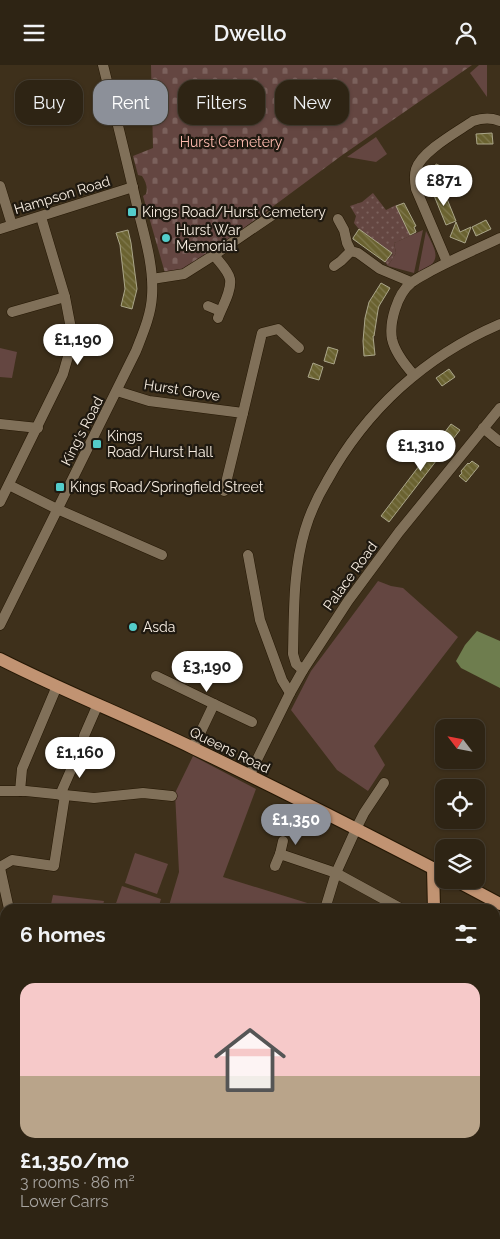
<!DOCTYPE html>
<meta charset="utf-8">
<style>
:root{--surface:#2e2414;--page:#362c1d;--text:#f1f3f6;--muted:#a7a4a0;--line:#494134;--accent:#8c9099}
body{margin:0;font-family:Raleway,sans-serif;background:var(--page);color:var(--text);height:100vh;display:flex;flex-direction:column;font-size:19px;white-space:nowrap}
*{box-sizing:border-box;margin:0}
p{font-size:16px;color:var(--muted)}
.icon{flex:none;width:28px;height:28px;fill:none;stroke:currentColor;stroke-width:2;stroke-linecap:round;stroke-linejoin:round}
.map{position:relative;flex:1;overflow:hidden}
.drawer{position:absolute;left:0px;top:839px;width:500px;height:336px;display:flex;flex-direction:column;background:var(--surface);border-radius:15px 15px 0 0;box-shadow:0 1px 4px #0004,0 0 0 1px var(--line)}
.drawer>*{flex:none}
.hud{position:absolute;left:15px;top:15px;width:470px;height:45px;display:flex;gap:10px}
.needle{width:32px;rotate:302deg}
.buttons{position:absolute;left:435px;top:654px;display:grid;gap:10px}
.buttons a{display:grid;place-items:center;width:50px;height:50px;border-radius:10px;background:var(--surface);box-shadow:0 1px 4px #0004,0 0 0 1px var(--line);font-size:25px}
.price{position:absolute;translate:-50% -42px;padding:0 11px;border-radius:18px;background:#fff;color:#222;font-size:16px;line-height:32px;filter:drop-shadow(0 1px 2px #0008)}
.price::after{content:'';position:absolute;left:50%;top:30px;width:15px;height:11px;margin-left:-8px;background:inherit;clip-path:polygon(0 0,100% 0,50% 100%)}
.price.current{background:var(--accent);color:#fff}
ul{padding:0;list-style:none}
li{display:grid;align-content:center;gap:10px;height:265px;padding:0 20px}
li span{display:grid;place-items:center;height:155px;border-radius:15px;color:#555}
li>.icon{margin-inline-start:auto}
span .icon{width:90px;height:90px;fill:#fffc;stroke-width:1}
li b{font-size:21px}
h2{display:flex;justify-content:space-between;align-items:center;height:60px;padding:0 20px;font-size:21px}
.chip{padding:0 18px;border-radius:15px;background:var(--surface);box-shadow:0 1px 4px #0004,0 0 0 1px var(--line);font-size:18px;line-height:45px}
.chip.current{background:var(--accent);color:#fff}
header{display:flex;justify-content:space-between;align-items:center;height:65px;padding:0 20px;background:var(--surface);font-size:22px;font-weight:600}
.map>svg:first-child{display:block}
.green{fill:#644641}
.cemetery{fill:url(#cemetery-stones)}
.garden{fill:url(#garden-dots)}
.water{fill:#6e7d4e}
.building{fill:url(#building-back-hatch);stroke:#aba68a}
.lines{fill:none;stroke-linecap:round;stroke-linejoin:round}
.minor-casing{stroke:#241704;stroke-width:11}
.major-casing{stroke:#241704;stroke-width:14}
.minor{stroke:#807059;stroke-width:10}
.major{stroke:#c19372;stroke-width:12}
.poi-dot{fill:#53cdcb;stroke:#1f1910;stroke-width:2}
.labels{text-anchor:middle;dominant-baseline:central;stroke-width:4.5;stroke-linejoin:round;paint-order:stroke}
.park-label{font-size:14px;fill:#febbaf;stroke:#1f1910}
.street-label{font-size:14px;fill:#f8eee2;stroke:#1f1910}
.poi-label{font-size:14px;fill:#f8eee2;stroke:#1f1910;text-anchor:start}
</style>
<header><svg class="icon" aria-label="menu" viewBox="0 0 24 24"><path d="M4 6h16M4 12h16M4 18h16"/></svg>Dwello<svg class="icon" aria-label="person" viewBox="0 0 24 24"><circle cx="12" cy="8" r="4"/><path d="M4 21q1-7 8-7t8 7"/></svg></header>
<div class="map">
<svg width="500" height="1174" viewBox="0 0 500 1174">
<defs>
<pattern id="cemetery-stones" width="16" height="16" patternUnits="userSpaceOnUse" patternTransform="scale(1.25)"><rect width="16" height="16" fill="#644641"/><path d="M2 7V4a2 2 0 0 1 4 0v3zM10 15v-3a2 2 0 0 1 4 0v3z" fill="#7b615c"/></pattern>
<pattern id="garden-dots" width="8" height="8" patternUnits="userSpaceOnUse" patternTransform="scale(1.25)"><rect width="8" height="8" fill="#644641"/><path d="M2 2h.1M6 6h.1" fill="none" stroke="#7b615c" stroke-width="1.8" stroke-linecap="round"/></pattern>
<pattern id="building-back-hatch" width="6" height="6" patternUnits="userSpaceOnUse" patternTransform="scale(1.25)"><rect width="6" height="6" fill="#6a6230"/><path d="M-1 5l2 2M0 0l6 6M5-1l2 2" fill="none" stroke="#80794e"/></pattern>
</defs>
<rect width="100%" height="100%" fill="#3e301b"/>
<g class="green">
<path d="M479,0h8v32l-17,-24z"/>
<path d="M376,72l11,17 -11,8 -29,-5z"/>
<path d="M423,165l-9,43 -26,-7 8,-13 -2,-10z"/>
<path d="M426,166c10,21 18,30 -8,42z"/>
<path d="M0,283l17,4 -5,26 -12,-1z"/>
<path d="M378,516l13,5 12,2 55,49 -84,109 11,19 -17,26 -31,-21 -46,-60 20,-39z"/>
<path d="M193,691l63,33 -33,88 94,29 -1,3h-148l11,-37 -4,-79z"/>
<path d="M135,788l33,11 -11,30 -32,-11z"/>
<path d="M122,821l39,13 -3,10h-44z"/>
<path d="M53,830l51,6 -2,8h-52z"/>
</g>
<path class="cemetery" d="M151,0h321l-131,91 -151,112 -25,5 -22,-77 3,-2c2,-6 0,-12 -4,-18l-4,-1 -5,-19 20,-8z"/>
<path class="garden" d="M373,128l13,17 10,-5 14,30v1l-16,7 2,10 -8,13 -3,-4 8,-8 -35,-26 -4,-5 2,-7 -6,-10 12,-4z"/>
<path class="water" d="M477,566l23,10v47l-39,-20 -5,-7 9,-16z"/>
<g class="building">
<path d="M492,68l1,11h-16l-1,-10z"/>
<path d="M436,99l10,4 -6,14 -10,-4z"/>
<path d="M443,124l13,32 -10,4 -13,-32z"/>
<path d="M404,138l12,23 -2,1 2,5 -6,3 -14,-29z"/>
<path d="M486,155l5,9 -15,7 -4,-9z"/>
<path d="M456,157l4,10 11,-5 -6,16 -15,-6z"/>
<path d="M359,164l33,24 -7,9 -32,-23v-1z"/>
<path d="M128,165l3,13 6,46 -5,20 -11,-3 4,-17 -5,-44 -4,-12z"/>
<path d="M381,218l9,5 -11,18 -1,4 -4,26h-1l2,19 -11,1 -1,-15 2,-23 4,-16z"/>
<path d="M328,282l10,3 -4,14 -10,-3z"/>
<path d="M313,298l10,4 -4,13 -11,-3z"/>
<path d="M449,304l6,8 -13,9 -6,-8z"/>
<path d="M451,359l9,6 -71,92 -8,-6z"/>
<path d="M472,396l7,5 -13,16 -7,-6 3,-3 -1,-2 7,-8 1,1z"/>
</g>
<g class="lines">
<g class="minor-casing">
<g id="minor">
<path d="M0,121l12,39"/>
<path d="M338,154l6,11 3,13 4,8 7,2 22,16 31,13"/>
<path d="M0,164l133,-42"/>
<path d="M214,190c5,7 14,15 16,24 2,12 -8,28 -12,39"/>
<path d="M447,197l-31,-73c-1,-6 -2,-14 0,-20 6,-18 41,-37 57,-48 9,-3 17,-4 27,0"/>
<path d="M334,201l7,-5 10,-10"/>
<path d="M152,214l32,-5 30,-19 60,-41"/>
<path d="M208,241l12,5"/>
<path d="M12,247l53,-15"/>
<path d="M414,310c-9,-10 -19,-22 -22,-36 -3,-16 5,-45 19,-56 6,-5 13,-8 20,-12 22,-12 46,-22 69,-33"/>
<path d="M117,326l32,10 94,12 -19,78"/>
<path d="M243,348l19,-80 16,-4 21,19"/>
<path d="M0,359l38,4"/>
<path d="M483,363l17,14"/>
<path d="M9,420l48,24 105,46"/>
<path d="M0,437l63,-128 10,-35 -8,-42 -24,-80"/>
<path d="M248,490l12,65 22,60 8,13"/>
<path d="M0,560l136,-274c7,-18 15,-36 16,-55 2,-29 -7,-58 -14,-86 -11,-49 -23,-97 -35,-145"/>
<path d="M303,605l-7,-6 -3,-10c1,-42 0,-84 12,-124 5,-17 13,-34 22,-49 39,-71 98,-125 173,-157"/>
<path d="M156,611l58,28"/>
<path d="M84,671l14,-32"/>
<path d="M193,683l21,-44 38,18"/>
<path d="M249,711l41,-83 13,-23 45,-69 51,-69 101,-124"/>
<path d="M0,726h26l68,7 49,-5 29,3"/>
<path d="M20,726l2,-22 35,-83"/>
<path d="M60,730l18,-41"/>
<path d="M280,789l3,-13"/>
<path d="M275,801l5,-12 56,19 64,35"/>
<path d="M0,802l12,-7 42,6 11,-71"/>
<path d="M0,803l9,41"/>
<path d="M325,844l11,-36 20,-44 8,-16 20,-30"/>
<path d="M495,873l5,3"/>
<path d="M0,898l5,1"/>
<path d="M495,947l5,3"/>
<path d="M0,1013l5,14"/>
<path d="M84,1170l3,4"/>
<path d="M327,1170l3,4"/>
<path d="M212,1174l1,-4"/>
</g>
</g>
<g class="major-casing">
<g id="major">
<path d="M0,594c63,32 129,58 193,89 84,40 168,83 251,126"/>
<path d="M433,803l1,41"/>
<path d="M455,815l45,24"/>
<path d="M495,1001l5,12"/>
</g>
</g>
<use href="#minor" class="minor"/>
<use href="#major" class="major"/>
</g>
<g class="poi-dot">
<rect x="127" y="142" width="10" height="10" rx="2.5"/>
<circle cx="166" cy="173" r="5"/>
<rect x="92" y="374" width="10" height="10" rx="2.5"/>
<rect x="55" y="417" width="10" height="10" rx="2.5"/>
<circle cx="133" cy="562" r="5"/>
</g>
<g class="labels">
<g class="park-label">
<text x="231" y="77">Hurst Cemetery</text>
</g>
<g class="street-label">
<text transform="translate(62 130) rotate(-17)">Hampson Road</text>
<text transform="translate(182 325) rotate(9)">Hurst Grove</text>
<text transform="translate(82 366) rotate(-63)">King's Road</text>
<text transform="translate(350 511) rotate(-54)">Palace Road</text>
<text transform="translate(230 685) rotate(26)">Queens Road</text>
</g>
<g class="poi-label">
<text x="142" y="147">Kings Road/Hurst Cemetery</text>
<text x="176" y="165">Hurst War<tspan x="176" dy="16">Memorial</tspan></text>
<text x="107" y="371">Kings<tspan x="107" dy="16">Road/Hurst Hall</tspan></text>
<text x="70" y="422">Kings Road/Springfield Street</text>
<text x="143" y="562">Asda</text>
</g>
</g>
</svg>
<div class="buttons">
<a><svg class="needle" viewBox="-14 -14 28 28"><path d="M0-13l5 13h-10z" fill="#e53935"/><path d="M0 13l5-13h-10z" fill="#a7a4a0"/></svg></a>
<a><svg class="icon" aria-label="locate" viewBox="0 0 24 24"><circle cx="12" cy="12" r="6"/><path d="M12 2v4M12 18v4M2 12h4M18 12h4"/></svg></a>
<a><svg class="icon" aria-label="layers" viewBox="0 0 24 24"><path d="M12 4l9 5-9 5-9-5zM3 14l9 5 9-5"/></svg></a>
</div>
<b class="price" style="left:444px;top:142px">£871</b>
<b class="price" style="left:78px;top:301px">£1,190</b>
<b class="price" style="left:421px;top:407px">£1,310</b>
<b class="price" style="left:207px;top:628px">£3,190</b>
<b class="price" style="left:80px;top:714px">£1,160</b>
<b class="price current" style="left:296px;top:781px">£1,350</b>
<div class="hud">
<a class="chip">Buy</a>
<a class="chip current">Rent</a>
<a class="chip">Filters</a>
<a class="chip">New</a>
</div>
<section class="drawer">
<h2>6 homes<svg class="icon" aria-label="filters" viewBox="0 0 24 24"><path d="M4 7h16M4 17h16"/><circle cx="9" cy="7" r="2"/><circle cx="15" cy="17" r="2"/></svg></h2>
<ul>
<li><span style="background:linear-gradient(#f6c9c9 60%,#b9a48a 0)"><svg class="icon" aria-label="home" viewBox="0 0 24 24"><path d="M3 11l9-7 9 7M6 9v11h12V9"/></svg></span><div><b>£1,350/mo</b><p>3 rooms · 86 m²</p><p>Lower Carrs</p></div></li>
</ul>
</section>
</div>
